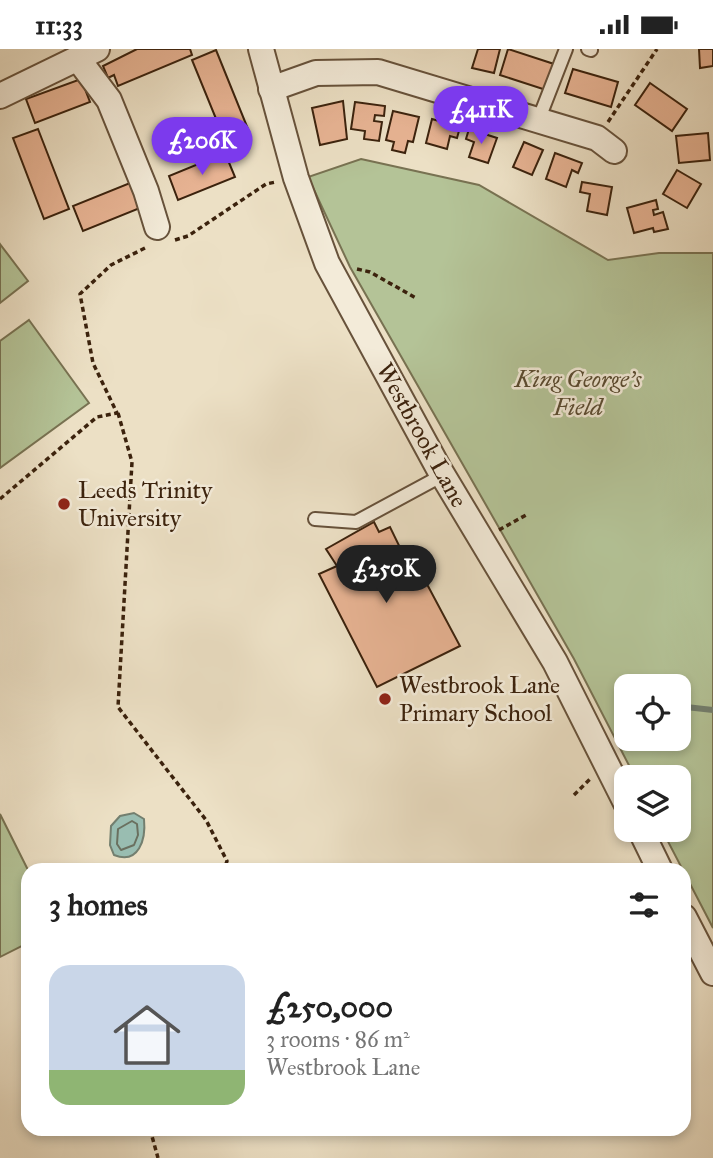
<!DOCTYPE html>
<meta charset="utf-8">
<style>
:root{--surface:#fff;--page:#f6f6f6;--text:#222;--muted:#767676;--accent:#7c3aed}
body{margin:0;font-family:"IM FELL Great Primer",serif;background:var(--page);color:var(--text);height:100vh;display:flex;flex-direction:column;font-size:26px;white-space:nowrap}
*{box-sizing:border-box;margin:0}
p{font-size:23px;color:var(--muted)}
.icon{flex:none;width:38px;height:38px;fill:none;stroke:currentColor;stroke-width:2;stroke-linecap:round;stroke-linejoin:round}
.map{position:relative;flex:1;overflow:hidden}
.sheet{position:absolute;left:21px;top:814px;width:670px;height:273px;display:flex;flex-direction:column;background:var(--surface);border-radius:21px;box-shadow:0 4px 10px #0003}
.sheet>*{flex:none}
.tools{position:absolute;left:614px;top:625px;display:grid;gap:14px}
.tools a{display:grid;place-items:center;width:77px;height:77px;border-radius:14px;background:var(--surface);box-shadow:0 4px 10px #0003;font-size:35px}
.price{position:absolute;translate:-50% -60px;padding:0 16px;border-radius:24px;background:var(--accent);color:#fff;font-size:23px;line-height:46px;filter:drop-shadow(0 2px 4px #0008)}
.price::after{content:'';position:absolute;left:50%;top:42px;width:21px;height:16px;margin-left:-10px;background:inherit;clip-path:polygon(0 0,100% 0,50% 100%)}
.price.active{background:#222;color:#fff}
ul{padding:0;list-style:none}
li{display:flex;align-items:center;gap:21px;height:175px;padding:0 28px}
li span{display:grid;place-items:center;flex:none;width:196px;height:140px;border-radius:21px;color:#555}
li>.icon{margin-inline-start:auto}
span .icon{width:84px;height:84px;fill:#fffc;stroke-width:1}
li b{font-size:30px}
h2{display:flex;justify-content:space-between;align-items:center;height:84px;padding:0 28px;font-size:30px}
.status{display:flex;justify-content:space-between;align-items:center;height:49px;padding:0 35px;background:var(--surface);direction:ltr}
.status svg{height:19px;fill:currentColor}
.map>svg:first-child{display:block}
.green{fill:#b4c397;stroke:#787252;stroke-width:2;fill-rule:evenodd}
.water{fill:#99bdb1;stroke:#737f6f;stroke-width:2}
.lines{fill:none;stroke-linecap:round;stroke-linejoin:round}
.shore{stroke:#6a705f;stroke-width:2}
.stream{stroke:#737f6f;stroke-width:6}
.building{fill:#e7b393;stroke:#3b220d;stroke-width:2}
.service-casing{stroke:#67523b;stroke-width:16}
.minor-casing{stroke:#67523b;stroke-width:28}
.path{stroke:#3b220d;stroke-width:3.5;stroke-dasharray:5 3.5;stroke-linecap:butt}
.service{stroke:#f3ebd9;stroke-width:12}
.minor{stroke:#f3ebd9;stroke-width:24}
.poi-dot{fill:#8f2418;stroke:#f3ebd9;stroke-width:2.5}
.labels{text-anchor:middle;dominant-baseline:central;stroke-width:5;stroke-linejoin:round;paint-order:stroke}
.park-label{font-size:24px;font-style:italic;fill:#594a30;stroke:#f3ebd9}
.street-label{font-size:24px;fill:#3b220d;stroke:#f3ebd9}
.poi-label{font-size:24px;fill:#3b220d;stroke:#f3ebd9;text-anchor:start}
</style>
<div class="status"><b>11:33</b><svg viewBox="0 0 49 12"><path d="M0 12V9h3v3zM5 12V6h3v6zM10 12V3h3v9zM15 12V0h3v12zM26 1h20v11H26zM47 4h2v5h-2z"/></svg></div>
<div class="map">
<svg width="713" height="1109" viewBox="0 0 713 1109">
<rect width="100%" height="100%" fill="#ece0c5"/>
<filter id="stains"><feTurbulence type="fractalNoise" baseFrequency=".00286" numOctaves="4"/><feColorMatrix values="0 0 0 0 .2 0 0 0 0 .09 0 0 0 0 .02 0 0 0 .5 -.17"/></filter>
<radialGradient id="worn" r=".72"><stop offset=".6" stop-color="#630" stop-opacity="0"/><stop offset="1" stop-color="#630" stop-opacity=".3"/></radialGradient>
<g class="green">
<path d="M361,110l118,26 129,75 51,-7h54v675l-51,-98 17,-1v-52h-44l-61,-118 -224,-392 -42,-90zM626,637h53v53h-53z"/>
<path d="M0,195l28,37 -28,22z"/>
<path d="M29,271l60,83 -89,65v-127z"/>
<path d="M0,765l28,56v73l-28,14z"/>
</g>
<path class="water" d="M134,764l10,6c2,20 -5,46 -30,36l-4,-10 1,-19 9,-10z"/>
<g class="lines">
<path class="shore" d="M132,772l5,3 1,11 -4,10 -13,5 -4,-6 1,-15z"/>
<path class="stream" d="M686,658l27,3"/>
</g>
<g class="building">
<path d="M137,0h53l2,6 -74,31 -4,-11 -6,3 -5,-12z"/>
<path d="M478,0h22l-6,24 -22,-5z"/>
<path d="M508,0l46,15 -8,26 -46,-15z"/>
<path d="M699,0h14v17l-13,2z"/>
<path d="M216,1l32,79 -36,15 -5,-13 12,-5 -27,-66z"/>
<path d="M573,20l45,13 -7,25 -46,-14z"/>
<path d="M81,30l9,23 -55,21 -9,-24z"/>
<path d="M650,34l37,26 -15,22 -37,-26z"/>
<path d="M343,52l4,38 -27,6 -8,-37z"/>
<path d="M355,53l30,4 -1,10 -9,-1 -1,6 8,1 -3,19 -15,-2 1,-8 -14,-2z"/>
<path d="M393,62l26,6 -6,25 -5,-1 -3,12 -13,-3 2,-8 -8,-2z"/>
<path d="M432,70l28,8 -3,11 -7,-2 -3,13 -21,-6z"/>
<path d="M38,80l31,80 -25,10 -31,-81z"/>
<path d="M469,80l28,9 -9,25 -19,-6 5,-15 -8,-3z"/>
<path d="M708,84l2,27 -31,3 -3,-27z"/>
<path d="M524,93l19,8 -11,25 -19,-8z"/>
<path d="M225,104l10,24 -57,23 -9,-24z"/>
<path d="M555,104l27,10 -4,10 -6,-3 -6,17 -20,-8z"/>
<path d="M677,121l24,14 -14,24 -24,-14z"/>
<path d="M582,133l30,5 -5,28 -20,-4 3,-17 -10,-2z"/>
<path d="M130,134l10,25 -57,23 -10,-25z"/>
<path d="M656,151l2,9 -5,1 1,5 9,-3 5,17 -14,3 -1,-4 -19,5 -7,-25z"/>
<path d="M374,473l5,10 11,-5 17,35 6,-4 47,88 -83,41 -58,-113 18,-8 -11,-17z"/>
</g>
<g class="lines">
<g class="service-casing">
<g id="service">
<path d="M588,0l3,1"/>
<path d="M538,72l28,-72"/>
<path d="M315,470l41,3 87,-47"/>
</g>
</g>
<g class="minor-casing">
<g id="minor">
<path d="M261,0l35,129 31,85 112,206 116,193 71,141"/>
<path d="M78,10l31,41 37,91 11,36"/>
<path d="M271,40l45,-16 62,-1 219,66 17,13"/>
<path d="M0,47l97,-47"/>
<path d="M640,780l20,41"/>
<path d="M684,868l29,56"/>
</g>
</g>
<g class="path">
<path d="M608,73l49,-73"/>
<path d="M175,191l13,-4 78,-52 10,-2"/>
<path d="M357,220l13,3 46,26"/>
<path d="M118,364l14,49 -14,245 88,113 21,41 -3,9"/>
<path d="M0,450l97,-82 20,-4 -24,-50 -13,-69 31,-29 36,-18"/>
<path d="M499,481l27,-15"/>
<path d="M574,746l16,-16"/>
<path d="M150,1080l8,29"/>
</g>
<use href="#service" class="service"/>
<use href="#minor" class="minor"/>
</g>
<g class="poi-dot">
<circle cx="64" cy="455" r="7"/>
<circle cx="385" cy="650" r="7"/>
</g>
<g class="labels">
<g class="park-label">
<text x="578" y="330">King George's<tspan x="578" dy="28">Field</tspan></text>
</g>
<g class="street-label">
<text transform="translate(422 386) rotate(61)">Westbrook Lane</text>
</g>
<g class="poi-label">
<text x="78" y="441">Leeds Trinity<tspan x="78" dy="28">University</tspan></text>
<text x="399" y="636">Westbrook Lane<tspan x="399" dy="28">Primary School</tspan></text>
</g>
</g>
<rect width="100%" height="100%" filter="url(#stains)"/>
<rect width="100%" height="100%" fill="url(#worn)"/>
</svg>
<div class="tools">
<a><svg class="icon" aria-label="locate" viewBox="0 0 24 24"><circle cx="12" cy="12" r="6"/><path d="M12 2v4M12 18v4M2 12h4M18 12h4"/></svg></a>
<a><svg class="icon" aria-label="layers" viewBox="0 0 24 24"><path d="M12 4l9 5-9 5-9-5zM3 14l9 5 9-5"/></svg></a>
</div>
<b class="price" style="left:481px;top:97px">£411K</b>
<b class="price" style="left:202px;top:128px">£206K</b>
<b class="price active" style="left:386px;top:556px">£250K</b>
<section class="sheet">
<h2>3 homes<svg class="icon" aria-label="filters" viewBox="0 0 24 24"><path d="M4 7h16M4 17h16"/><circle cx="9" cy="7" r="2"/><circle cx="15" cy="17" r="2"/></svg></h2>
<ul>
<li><span style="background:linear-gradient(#c9d6e8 75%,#8fb573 0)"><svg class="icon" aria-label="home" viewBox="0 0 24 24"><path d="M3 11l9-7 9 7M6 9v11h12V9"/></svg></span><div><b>£250,000</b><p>3 rooms · 86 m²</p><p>Westbrook Lane</p></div></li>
</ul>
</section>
</div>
